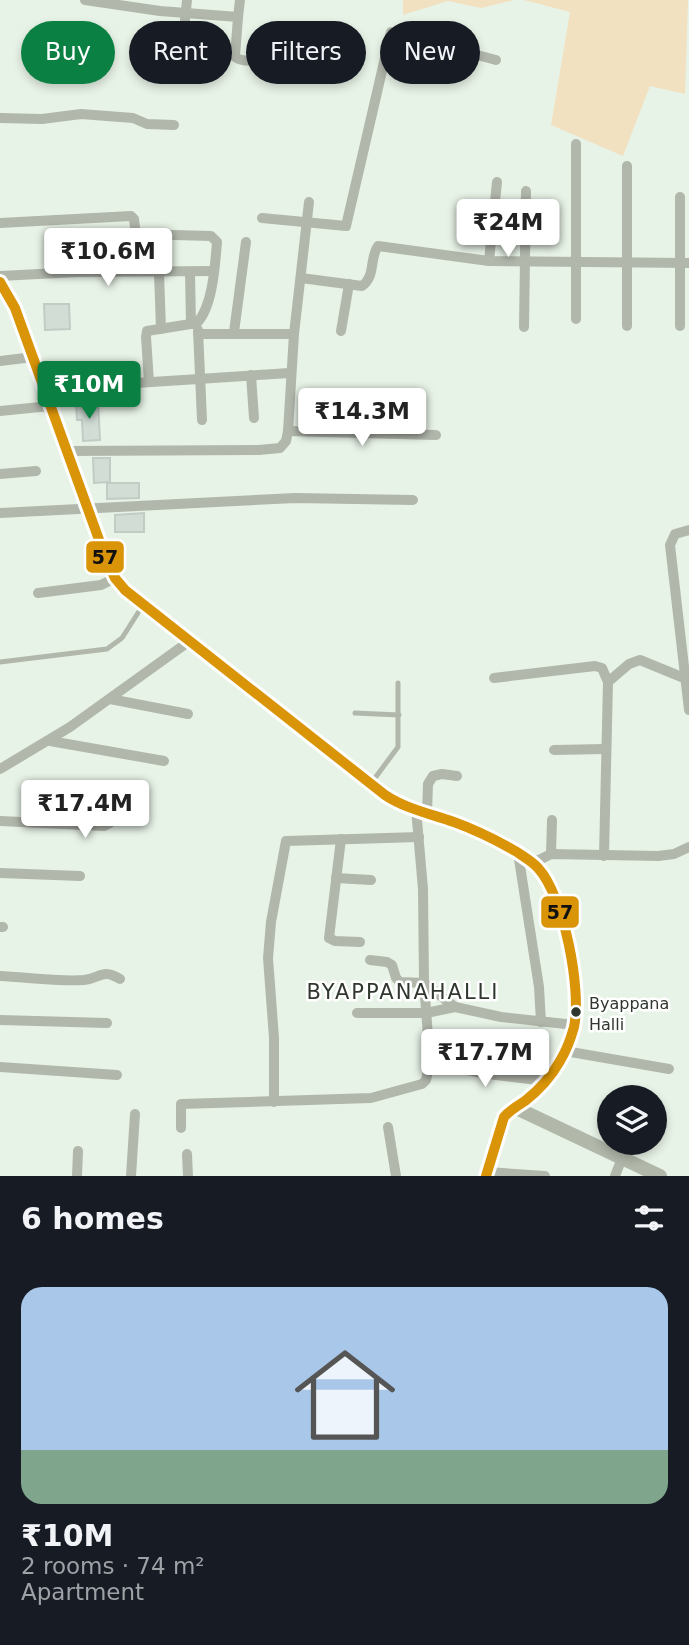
<!DOCTYPE html>
<meta charset="utf-8">
<style>
:root{--surface:#171b24;--page:#20242c;--text:#f1f3f6;--muted:#9ea1a6;--line:#363941;--accent:#0b8043}
body{margin:0;font-family:"DejaVu Sans",sans-serif;background:var(--page);color:var(--text);height:100vh;display:flex;flex-direction:column;font-size:26px;white-space:nowrap}
*{box-sizing:border-box;margin:0}
p{font-size:23px;color:var(--muted)}
.icon{flex:none;width:38px;height:38px;fill:none;stroke:currentColor;stroke-width:2;stroke-linecap:round;stroke-linejoin:round}
.map{position:relative;height:1176px;overflow:hidden}
.panel{display:flex;flex-direction:column;background:var(--surface);flex:1}
.panel>*{flex:none}
.banner{position:absolute;left:21px;top:21px;width:648px;height:63px;display:flex;gap:14px}
.buttons{position:absolute;left:597px;top:1085px;display:grid;gap:14px}
.buttons a{display:grid;place-items:center;width:70px;height:70px;border-radius:50%;background:var(--surface);box-shadow:0 4px 10px #0003;font-size:35px}
.price{position:absolute;translate:-50% -60px;padding:0 16px;border-radius:7px;background:#fff;color:#222;font-size:23px;line-height:46px;filter:drop-shadow(0 2px 4px #0008)}
.price::after{content:'';position:absolute;left:50%;top:42px;width:21px;height:16px;margin-left:-10px;background:inherit;clip-path:polygon(0 0,100% 0,50% 100%)}
.price.active{background:var(--accent);color:#fff}
ul{padding:0;list-style:none}
li{display:grid;align-content:center;gap:14px;height:371px;padding:0 21px}
li+li{border-top:2px solid var(--line)}
li span{display:grid;place-items:center;height:217px;border-radius:21px;color:#555}
li>.icon{margin-inline-start:auto}
span .icon{width:126px;height:126px;fill:#fffc;stroke-width:1}
li b{font-size:30px}
h2{display:flex;justify-content:space-between;align-items:center;height:84px;padding:0 21px;font-size:30px}
.tag{padding:0 24px;border-radius:32px;background:var(--surface);box-shadow:0 4px 10px #0003;font-size:24px;line-height:63px}
.tag.active{background:var(--accent);color:#fff}
.map>svg:first-child{display:block}
.green{fill:#f1e1c1}
.building{fill:#d2ddd6;stroke:#c1ccc5;stroke-width:2}
.lines{fill:none;stroke-linecap:round;stroke-linejoin:round}
.lane{stroke:#b2b7ac;stroke-width:5}
.street{stroke:#b2b7ac;stroke-width:10}
.secondary{stroke:#b1b7a9;stroke-width:14}
.bus-1-casing{stroke:#fff;stroke-width:16}
.bus-1{stroke:#d99507;stroke-width:10}
.bus-dot{fill:#2f372e;stroke:#fff;stroke-width:2.5}
.labels{text-anchor:middle;dominant-baseline:central;stroke-width:5;stroke-linejoin:round;paint-order:stroke}
.bus-label{font-size:16px;fill:#2f372e;stroke:#fff;text-anchor:start}
.quarter-label{font-size:21px;letter-spacing:2px;fill:#2f372e;stroke:#fff}
.line-badge{stroke:#fff;stroke-width:2.5}
.pale-badge-label{font-size:19px;text-anchor:middle;font-weight:bold;fill:#111}
</style>
<div class="map">
<svg width="689" height="1176" viewBox="0 0 689 1176">
<rect width="100%" height="100%" fill="#e8f3e7"/>
<g class="green">
<path d="M403,0h111l-33,8 -33,-7 -45,14z"/>
<path d="M524,0h164l-3,94 -35,-8 -27,70 -72,-31 19,-113z"/>
</g>
<g class="building">
<path d="M44,304h25l1,25 -25,1z"/>
<path d="M98,403l2,37 -17,1 -1,-21h-5l-1,-16z"/>
<path d="M93,458h17v24l-16,1z"/>
<path d="M107,483h32v15l-32,1z"/>
<path d="M144,513v19h-29v-17z"/>
</g>
<g class="lines">
<g class="lane">
<path d="M0,662l107,-13 15,-11 21,-33"/>
<path d="M355,713l44,2"/>
<path d="M372,782l26,-35v-64"/>
</g>
<g class="street">
<path d="M85,0l75,11 78,6 -3,40c13,9 29,-3 42,7"/>
<path d="M238,17l2,-17"/>
<path d="M181,60l6,-60"/>
<path d="M0,118l42,1 39,-5 52,4 14,6 27,1"/>
<path d="M627,166v160"/>
<path d="M680,197v129"/>
<path d="M262,218l84,8 45,-194 105,28"/>
<path d="M0,223l131,-7 3,3 4,34"/>
<path d="M136,234l75,2 6,6c-2,23 -4,64 -20,81l-50,8 -1,6 3,45"/>
<path d="M489,261l8,-79"/>
<path d="M159,273l2,56"/>
<path d="M190,273l1,51"/>
<path d="M0,276l77,-4 137,-1"/>
<path d="M301,278l61,8c14,-10 7,-27 16,-40l111,15 200,2"/>
<path d="M576,319v-175"/>
<path d="M524,327l2,-136"/>
<path d="M198,330l4,90"/>
<path d="M341,331l8,-47"/>
<path d="M234,332l12,-90"/>
<path d="M198,334h96l15,-132"/>
<path d="M0,361l33,-4"/>
<path d="M251,375l3,43"/>
<path d="M44,389l246,-16"/>
<path d="M0,411l50,-5"/>
<path d="M288,431l148,4"/>
<path d="M67,451l192,-1 21,-2 6,-7 2,-10 6,-97"/>
<path d="M0,474l36,-3"/>
<path d="M0,513l295,-15 118,2"/>
<path d="M689,530l-14,4 -5,11 19,165"/>
<path d="M38,593l63,-8 14,-7"/>
<path d="M494,678l101,-12 7,2 6,14"/>
<path d="M110,699l78,15"/>
<path d="M50,741l114,20"/>
<path d="M554,750l51,-1"/>
<path d="M0,769l70,-42 121,-87"/>
<path d="M427,813l1,-29 5,-8 9,-2 15,2"/>
<path d="M0,821l104,5 6,-3 1,-4 4,-33"/>
<path d="M341,839l-12,99 6,3 25,1"/>
<path d="M518,853l21,134 2,35"/>
<path d="M551,854l1,-34"/>
<path d="M604,856l4,-174 21,-18 11,-4 44,18"/>
<path d="M533,863l18,-9 107,2 16,-2 15,-7"/>
<path d="M0,873l80,3"/>
<path d="M336,878l35,2"/>
<path d="M0,927h3"/>
<path d="M370,960l17,2 5,3 4,13 4,4 24,1 31,24"/>
<path d="M0,976c25,1 59,6 84,4 17,-2 18,-12 36,-1"/>
<path d="M357,1013h69l29,-6 46,10 74,8"/>
<path d="M0,1020l107,3"/>
<path d="M565,1051l104,18"/>
<path d="M430,1063l58,11 58,7"/>
<path d="M0,1067l117,8"/>
<path d="M274,1102v-64l-6,-80 3,-36 15,-81 133,-4"/>
<path d="M388,1127l8,49"/>
<path d="M181,1128v-24l190,-6 51,-14 4,-4 4,-17 -6,-80 -1,-94 -7,-80"/>
<path d="M187,1154l1,22"/>
<path d="M487,1172l58,4"/>
<path d="M77,1176l1,-25"/>
<path d="M131,1176l4,-62"/>
<path d="M615,1176l7,-18"/>
</g>
<g class="secondary">
<path d="M0,282l15,26 91,251 9,19 10,12 260,205c21,14 46,19 69,27 22,8 44,19 63,30 7,5 16,10 21,16 26,28 44,122 36,159 -3,11 -8,24 -14,34 -9,16 -21,29 -35,40 -8,5 -15,9 -21,16l-18,59"/>
<path d="M514,1107l146,69"/>
</g>
<g class="bus-1-casing">
<path id="bus-1" d="M0,282l15,26 91,251 9,19 10,12 260,205c21,14 46,19 69,27 22,8 44,19 63,30 7,5 16,10 21,16 26,28 44,122 36,159 -3,11 -8,24 -14,34 -9,16 -21,29 -35,40 -8,5 -15,9 -21,16l-18,59"/>
</g>
<use href="#bus-1" class="bus-1"/>
</g>
<circle class="bus-dot" cx="576" cy="1012" r="6"/>
<g class="labels">
<g class="bus-label">
<text x="589" y="1003">Byappana<tspan x="589" dy="21">Halli</tspan></text>
</g>
<g class="quarter-label">
<text x="403" y="992">BYAPPANAHALLI</text>
</g>
</g>
<g class="line-badge">
<rect x="85" y="540" width="40" height="34" rx="7" fill="#d99507"/>
<rect x="540" y="895" width="40" height="34" rx="7" fill="#d99507"/>
</g>
<g class="pale-badge-label">
<text x="105" y="564">57</text>
<text x="560" y="919">57</text>
</g>
</svg>
<div class="buttons">
<a><svg class="icon" aria-label="layers" viewBox="0 0 24 24"><path d="M12 4l9 5-9 5-9-5zM3 14l9 5 9-5"/></svg></a>
</div>
<b class="price" style="left:508px;top:259px">₹24M</b>
<b class="price" style="left:108px;top:288px">₹10.6M</b>
<b class="price active" style="left:89px;top:421px">₹10M</b>
<b class="price" style="left:362px;top:448px">₹14.3M</b>
<b class="price" style="left:85px;top:840px">₹17.4M</b>
<b class="price" style="left:485px;top:1089px">₹17.7M</b>
<div class="banner">
<a class="tag active">Buy</a>
<a class="tag">Rent</a>
<a class="tag">Filters</a>
<a class="tag">New</a>
</div>
</div>
<section class="panel">
<h2>6 homes<svg class="icon" aria-label="filters" viewBox="0 0 24 24"><path d="M4 7h16M4 17h16"/><circle cx="9" cy="7" r="2"/><circle cx="15" cy="17" r="2"/></svg></h2>
<ul>
<li><span style="background:linear-gradient(#a9c7e8 75%,#7fa58c 0)"><svg class="icon" aria-label="home" viewBox="0 0 24 24"><path d="M3 11l9-7 9 7M6 9v11h12V9"/></svg></span><div><b>₹10M</b><p>2 rooms · 74 m²</p><p>Apartment</p></div></li>
</ul>
</section>
